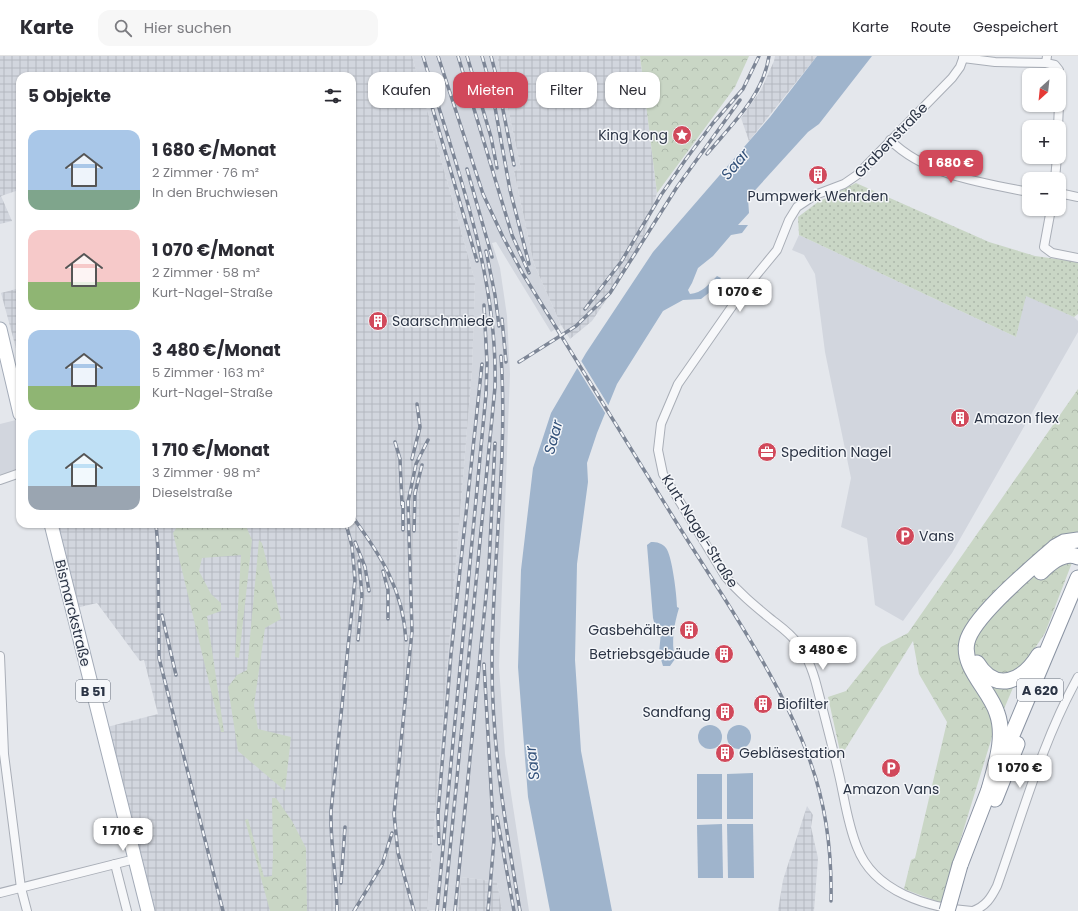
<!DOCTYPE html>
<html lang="de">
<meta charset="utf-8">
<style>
:root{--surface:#fff;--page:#f7f7f7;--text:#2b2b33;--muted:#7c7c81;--line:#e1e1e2;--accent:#d1495b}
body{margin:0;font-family:Poppins,sans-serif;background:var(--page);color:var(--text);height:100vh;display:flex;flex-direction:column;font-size:15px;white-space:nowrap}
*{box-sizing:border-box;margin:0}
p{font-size:13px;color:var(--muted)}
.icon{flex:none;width:22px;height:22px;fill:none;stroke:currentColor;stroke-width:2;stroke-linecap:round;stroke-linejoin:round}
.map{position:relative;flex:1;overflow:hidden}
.details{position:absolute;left:16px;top:16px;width:340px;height:456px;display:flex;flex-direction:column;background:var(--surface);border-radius:12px;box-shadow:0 1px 3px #0004}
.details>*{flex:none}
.hud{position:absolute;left:368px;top:16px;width:380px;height:36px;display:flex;gap:8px}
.needle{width:26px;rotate:207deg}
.fabs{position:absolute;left:1022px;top:12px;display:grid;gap:8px}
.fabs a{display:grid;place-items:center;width:44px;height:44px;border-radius:8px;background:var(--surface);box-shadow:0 1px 3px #0004;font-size:20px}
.price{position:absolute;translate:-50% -34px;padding:0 9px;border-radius:8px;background:#fff;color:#222;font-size:13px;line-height:26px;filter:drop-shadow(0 1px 2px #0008)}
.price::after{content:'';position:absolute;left:50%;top:24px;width:12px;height:9px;margin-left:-6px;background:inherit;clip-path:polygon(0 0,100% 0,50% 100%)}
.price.on{background:var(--accent);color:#fff}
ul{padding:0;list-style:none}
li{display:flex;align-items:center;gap:12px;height:100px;padding:0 12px}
li span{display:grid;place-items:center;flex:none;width:112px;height:80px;border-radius:12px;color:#555}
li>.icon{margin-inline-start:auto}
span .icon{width:48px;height:48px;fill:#fffc;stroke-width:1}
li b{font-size:17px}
h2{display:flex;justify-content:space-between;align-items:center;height:48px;padding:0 12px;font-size:17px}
.pill{padding:0 14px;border-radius:12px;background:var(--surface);box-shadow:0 1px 3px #0004;font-size:14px;line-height:36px}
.pill.on{background:var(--accent);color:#fff}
header{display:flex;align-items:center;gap:24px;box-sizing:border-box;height:56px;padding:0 20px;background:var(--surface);border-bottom:1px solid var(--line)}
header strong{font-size:19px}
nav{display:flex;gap:22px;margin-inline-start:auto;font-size:14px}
.search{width:280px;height:36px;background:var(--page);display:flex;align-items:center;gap:10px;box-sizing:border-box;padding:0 14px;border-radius:12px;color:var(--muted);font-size:15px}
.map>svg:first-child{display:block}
.built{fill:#d2d6de}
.industrial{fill:url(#industrial-grid)}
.grass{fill:url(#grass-dots)}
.forest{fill:url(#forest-crowns)}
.water{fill:#9fb4cc}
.pier{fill:#e4e7ec}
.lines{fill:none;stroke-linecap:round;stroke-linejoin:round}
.minor-casing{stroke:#a9aeb7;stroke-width:10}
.primary-casing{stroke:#a3abb8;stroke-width:15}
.motorway-casing{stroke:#8b94a3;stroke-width:17}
.minor{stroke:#f7f8fa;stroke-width:8}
.primary{stroke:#fff;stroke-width:13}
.motorway{stroke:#fff;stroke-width:15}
.rail-casing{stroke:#7d8696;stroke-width:3.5}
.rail{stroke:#f4f6f9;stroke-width:2;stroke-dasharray:6;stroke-linecap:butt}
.motorway-bridge-casing{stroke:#8b94a3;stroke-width:17;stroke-linecap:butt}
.motorway-bridge{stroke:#fff;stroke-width:15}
.labels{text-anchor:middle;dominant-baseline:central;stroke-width:3;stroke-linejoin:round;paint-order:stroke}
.shield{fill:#f4f6f9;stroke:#676e7b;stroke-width:1}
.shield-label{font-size:13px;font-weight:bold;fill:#2b3445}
.poi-label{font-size:14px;fill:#2b3445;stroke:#f4f6f9;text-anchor:start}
.street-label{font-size:14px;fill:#2b3445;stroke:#f4f6f9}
.water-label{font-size:15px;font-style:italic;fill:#34527a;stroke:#f4f6f9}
</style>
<header>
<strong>Karte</strong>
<div class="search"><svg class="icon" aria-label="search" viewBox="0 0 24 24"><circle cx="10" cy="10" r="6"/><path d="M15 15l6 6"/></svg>Hier suchen</div>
<nav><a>Karte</a><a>Route</a><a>Gespeichert</a></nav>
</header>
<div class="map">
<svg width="1078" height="855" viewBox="0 0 1078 855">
<defs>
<pattern id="industrial-grid" width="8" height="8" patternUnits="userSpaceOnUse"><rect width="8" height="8" fill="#d2d6de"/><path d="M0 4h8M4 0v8" fill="none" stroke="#b4b8c0"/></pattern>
<pattern id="grass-dots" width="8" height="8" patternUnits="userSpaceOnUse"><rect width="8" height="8" fill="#c9d6c5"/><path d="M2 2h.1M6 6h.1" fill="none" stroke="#adb8ab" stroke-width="1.8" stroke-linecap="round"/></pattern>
<pattern id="forest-crowns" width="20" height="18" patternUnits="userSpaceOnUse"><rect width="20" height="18" fill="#c9d6c5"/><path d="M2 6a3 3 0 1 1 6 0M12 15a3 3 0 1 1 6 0" fill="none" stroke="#adb8ab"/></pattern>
</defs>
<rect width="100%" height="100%" fill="#e4e7ec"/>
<g class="built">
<path d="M412,0h85l24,113 -7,2 20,93 27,61 -10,7 -55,-90 -4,1 8,25 7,48 3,58 -11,292 6,88 24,157h-27l-5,-29 -36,-5 -3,34 -31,-1 45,-540 3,-89z"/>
<path d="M799,179l217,102 9,-42 49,22 4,4v11l-126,221 -49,68 -28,-16 -8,-67 -26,-11 10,-49 -26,-126 -10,-78 -11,-19 -12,-5z"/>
<path d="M16,364l4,15v34l-20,6v-51z"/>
</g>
<g class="industrial">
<path d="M0,0h412l63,225 -3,89 -45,540 8,1h-282l-46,-184 51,-13 -14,-54 -4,1 -43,-58 -21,5 -21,-84h297v-448h-332v118l-1,-4 -18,6 11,25 -12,3z"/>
<path d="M497,0h143l17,137 -17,57 -48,71 -22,18 -9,-14 -27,-61 -20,-93 7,-2z"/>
<path d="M775,0h42l-68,85 -8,-23 20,-28 13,-29z"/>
<path d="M20,232v75l-19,-70z"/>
<path d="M807,750l6,9 -2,12 7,31 -4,53h-36l5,-31z"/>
<path d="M461,821l36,5 5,29h-44z"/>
</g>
<path class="grass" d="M856,127l133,59 46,14 43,6v52l-4,3 -48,-21 -10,41 -217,-102 -1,-18 20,-15z"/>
<g class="forest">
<path d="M640,0h109l-14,31 -78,106z"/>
<path d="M1078,333v158l-33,86 -24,36 -29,68 -51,166 -37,-14 7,-29 4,-2 32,-136 -28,-48 -6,-33 -72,115 -13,-59 18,-6 35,-44 27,-14z"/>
<path d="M179,468h66l7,16 -13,118 -4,-1 6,-102 -39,3 -3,13 12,23 10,9v8l-14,5 17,116h-3l-48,-199z"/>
<path d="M259,484l3,3 19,76 -16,9 -11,77 4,24 33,8 -6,54 -47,-40 -10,-64 9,-12 10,-5z"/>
<path d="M272,742h4l16,23 14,27 1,63h-37l-25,-91 3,-1 16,58 8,-1 1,-21z"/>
</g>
<g class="water">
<path d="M817,0h55l-53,68 -11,8 -60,66 1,15 -11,12h10l-6,8 -11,2 -18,21 -15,12 -6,15 -4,7 2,4c12,-1 19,-10 27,-18l4,2 -11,14 -9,7 -18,1 -20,11 -46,73 -20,49 -10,30 1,19 -11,82 -2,96 6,91 31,160h-62l-22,-114 -10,-130 3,-97 12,-102 18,-55 35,-60 67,-101 117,-135z"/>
<path d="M651,486c6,0 11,1 15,6 6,7 11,49 11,59l2,1c-5,17 -8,33 -4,51l-5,7h-7l-4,-13 2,-21 -5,-3 -3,-11 -6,-73z"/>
<circle cx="739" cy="681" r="12"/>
<circle cx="710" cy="681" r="12"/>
<path d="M753,717v46h-26v-45z"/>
<rect x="697" y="718" width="25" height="45"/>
<path d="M722,768l1,54h-25l-1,-53z"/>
<path d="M727,768h26l1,54h-26z"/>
</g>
<path class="pier" d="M580,303l30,49 -3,8 -31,-50z"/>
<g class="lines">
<g class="minor-casing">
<g id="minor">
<path d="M964,0l-4,11 -8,11 -95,97 -13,9 -29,11 -18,12 -8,13 -12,30 -37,45 -62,89 -17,40 -3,26 5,24 62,102c14,17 30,30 47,44 9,7 19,14 25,23 11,13 16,28 20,44 8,31 16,61 23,92 5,23 8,46 17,68 17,45 71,61 115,64"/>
<path d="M1047,0l-1,7 9,2 4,5v15"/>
<path d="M963,2l32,4 51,1"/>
<path d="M1058,71l1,-22"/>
<path d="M890,84c35,35 92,43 139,52"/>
<path d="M1055,123l2,-22"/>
<path d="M1059,137l19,4"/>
<path d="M1051,153l-7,38 8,6 26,5"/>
<path d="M0,424l20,-7"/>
<path d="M0,600l4,98 17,134 6,23"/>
<path d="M115,808l12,47"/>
<path d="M0,837l135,-34"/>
<path d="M973,855c13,-5 18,-13 24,-25 25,-70 45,-144 81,-209"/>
</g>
</g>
<g class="primary-casing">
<g id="primary">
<path d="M0,273l20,85"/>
<path d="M51,468l97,387"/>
</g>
</g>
<g class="motorway-casing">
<g id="motorway">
<path d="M1041,516c9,-9 24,-21 37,-15"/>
<path d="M977,607c19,31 46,18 62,-8"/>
<path d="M1004,698l74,-176"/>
<path d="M989,734c6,-24 17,-52 8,-77 -7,-23 -36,-46 -30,-71 6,-26 67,-76 88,-95l9,-5 14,-2"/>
<path d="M995,743l22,-55"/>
<path d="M960,809l32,-83"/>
</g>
</g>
<use href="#minor" class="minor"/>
<use href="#primary" class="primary"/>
<use href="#motorway" class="motorway"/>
<g class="rail-casing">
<g id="rail">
<path d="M423,0c32,108 75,217 72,331l-51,524"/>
<path d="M438,0l45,138 20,43 20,37c52,84 104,168 155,251 46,74 103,155 132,236 16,44 22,92 21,140"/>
<path d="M458,0l54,179 17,38"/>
<path d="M467,0l24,81 6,31"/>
<path d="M482,0l10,35 18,99 19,74"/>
<path d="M491,0l5,19 18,90"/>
<path d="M426,30l51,175"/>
<path d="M707,98c25,-30 56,-58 62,-98"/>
<path d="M467,113l25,88"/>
<path d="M486,195l9,44 4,31"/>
<path d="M585,253l36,-47 40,-67 25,-36 27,-36 30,-34 16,-33"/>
<path d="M502,263l4,43"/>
<path d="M501,300c7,103 -9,206 -9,309 0,83 14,164 28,246"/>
<path d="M519,306l57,-36 34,-33 67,-106 63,-87"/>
<path d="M395,386l5,17 2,46"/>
<path d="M412,403l8,-32 -3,-23"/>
<path d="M403,446v28"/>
<path d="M352,460c29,40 51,73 54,124"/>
<path d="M156,468l2,23 1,111 64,253"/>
<path d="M414,475l1,-38 7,-28"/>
<path d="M355,486l10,25 4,24"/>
<path d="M383,515l5,19v29"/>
<path d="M162,559l14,60"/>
<path d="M358,584l4,-45 -3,-34"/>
<path d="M484,608l10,176 -6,71"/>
<path d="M497,761l17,94"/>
<path d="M439,788l-1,-30 13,-160 31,-290"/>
<path d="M341,827l4,-56"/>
<path d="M337,855c0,-33 -7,-66 -6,-100l24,-231 -3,-34 -6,-22"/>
<path d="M354,855l28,-46 10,-32"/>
<path d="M414,855l-16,-58 -4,-39 18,-183 -4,-129 8,-38 12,-24"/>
<path d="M437,855l49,-517 1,-31 -3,-58"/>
<path d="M455,855l34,-346 6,-122"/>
</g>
</g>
<use href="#rail" class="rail"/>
<g class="motorway-bridge-casing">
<path id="motorway-bridge" d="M947,855l13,-46"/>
</g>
<use href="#motorway-bridge" class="motorway-bridge"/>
</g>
<defs>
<g id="sight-disc" transform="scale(1)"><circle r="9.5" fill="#d1495b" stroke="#f4f6f9"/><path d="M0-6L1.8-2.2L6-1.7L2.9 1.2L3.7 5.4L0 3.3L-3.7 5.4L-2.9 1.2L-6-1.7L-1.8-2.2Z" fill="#fff"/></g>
<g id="building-disc" transform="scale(1)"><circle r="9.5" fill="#d1495b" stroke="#f4f6f9"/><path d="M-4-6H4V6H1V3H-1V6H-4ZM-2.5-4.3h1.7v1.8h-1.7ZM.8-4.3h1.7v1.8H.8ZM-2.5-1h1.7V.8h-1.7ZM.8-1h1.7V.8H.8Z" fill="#fff"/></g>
<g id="office-disc" transform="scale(1)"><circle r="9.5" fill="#d1495b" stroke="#f4f6f9"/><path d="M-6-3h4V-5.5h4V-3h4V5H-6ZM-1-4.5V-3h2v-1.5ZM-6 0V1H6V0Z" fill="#fff"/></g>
<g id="parking-disc" transform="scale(1)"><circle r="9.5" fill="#d1495b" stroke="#f4f6f9"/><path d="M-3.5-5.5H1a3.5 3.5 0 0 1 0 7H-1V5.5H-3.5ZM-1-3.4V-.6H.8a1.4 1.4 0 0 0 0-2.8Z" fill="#fff"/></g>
</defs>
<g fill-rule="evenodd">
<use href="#sight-disc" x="682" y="79"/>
<use href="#building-disc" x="818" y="119"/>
<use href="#building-disc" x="378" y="265"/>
<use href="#building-disc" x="960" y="362"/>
<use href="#office-disc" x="767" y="396"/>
<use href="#parking-disc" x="905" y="480"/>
<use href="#building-disc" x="689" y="574"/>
<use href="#building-disc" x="724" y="598"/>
<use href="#building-disc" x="763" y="648"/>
<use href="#building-disc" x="725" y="656"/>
<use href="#building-disc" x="725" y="697"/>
<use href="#parking-disc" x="891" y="712"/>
</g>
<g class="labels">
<g class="shield">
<rect x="1017" y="623" width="46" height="22" rx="3"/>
<rect x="76" y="624" width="34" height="22" rx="3"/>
</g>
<g class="shield-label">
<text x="1040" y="634">A 620</text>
<text x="93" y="635">B 51</text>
</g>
<g class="poi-label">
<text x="668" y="79" text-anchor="end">King Kong</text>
<text x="818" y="140" text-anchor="middle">Pumpwerk Wehrden</text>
<text x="392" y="265">Saarschmiede</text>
<text x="974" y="362">Amazon flex</text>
<text x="781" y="396">Spedition Nagel</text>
<text x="919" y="480">Vans</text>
<text x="675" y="574" text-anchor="end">Gasbehälter</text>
<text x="710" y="598" text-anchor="end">Betriebsgebäude</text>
<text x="777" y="648">Biofilter</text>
<text x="711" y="656" text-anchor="end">Sandfang</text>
<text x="739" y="697">Gebläsestation</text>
<text x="891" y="733" text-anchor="middle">Amazon Vans</text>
</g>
<g class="street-label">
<text transform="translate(891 84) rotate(-46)">Grabenstraße</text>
<text transform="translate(700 475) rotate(58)">Kurt-Nagel-Straße</text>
<text transform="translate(73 557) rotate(76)">Bismarckstraße</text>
</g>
<g class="water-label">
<text transform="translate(735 108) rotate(-50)">Saar</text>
<text transform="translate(553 381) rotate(-75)">Saar</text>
<text transform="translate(532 707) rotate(-97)">Saar</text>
</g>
</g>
</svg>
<div class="fabs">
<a><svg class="needle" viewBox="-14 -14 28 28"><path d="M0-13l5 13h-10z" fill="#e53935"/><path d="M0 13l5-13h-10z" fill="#7c7c81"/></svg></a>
<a>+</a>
<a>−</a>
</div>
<b class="price on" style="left:951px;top:128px">1 680 €</b>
<b class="price" style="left:740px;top:257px">1 070 €</b>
<b class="price" style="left:823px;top:615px">3 480 €</b>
<b class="price" style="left:1020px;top:733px">1 070 €</b>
<b class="price" style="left:123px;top:796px">1 710 €</b>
<div class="hud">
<a class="pill">Kaufen</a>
<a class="pill on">Mieten</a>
<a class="pill">Filter</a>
<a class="pill">Neu</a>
</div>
<section class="details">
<h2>5 Objekte<svg class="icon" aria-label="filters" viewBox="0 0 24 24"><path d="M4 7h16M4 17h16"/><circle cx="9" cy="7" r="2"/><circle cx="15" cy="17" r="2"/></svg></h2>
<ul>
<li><span style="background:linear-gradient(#a9c7e8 75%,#7fa58c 0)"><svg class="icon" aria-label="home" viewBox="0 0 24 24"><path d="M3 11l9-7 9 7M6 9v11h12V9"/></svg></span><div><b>1 680 €/Monat</b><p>2 Zimmer · 76 m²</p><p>In den Bruchwiesen</p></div></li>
<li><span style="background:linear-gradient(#f6c9c9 65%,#8fb573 0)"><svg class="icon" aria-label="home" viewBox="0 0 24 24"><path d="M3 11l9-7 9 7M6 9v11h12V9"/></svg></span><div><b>1 070 €/Monat</b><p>2 Zimmer · 58 m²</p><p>Kurt-Nagel-Straße</p></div></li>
<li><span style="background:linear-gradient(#a9c7e8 70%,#8fb573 0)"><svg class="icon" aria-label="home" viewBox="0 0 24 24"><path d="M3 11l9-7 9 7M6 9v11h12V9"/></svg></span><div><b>3 480 €/Monat</b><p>5 Zimmer · 163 m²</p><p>Kurt-Nagel-Straße</p></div></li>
<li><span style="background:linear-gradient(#bfe0f5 70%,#9aa5b1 0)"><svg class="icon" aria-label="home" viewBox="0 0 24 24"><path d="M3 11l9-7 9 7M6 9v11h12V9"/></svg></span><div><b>1 710 €/Monat</b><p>3 Zimmer · 98 m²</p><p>Dieselstraße</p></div></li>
</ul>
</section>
</div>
